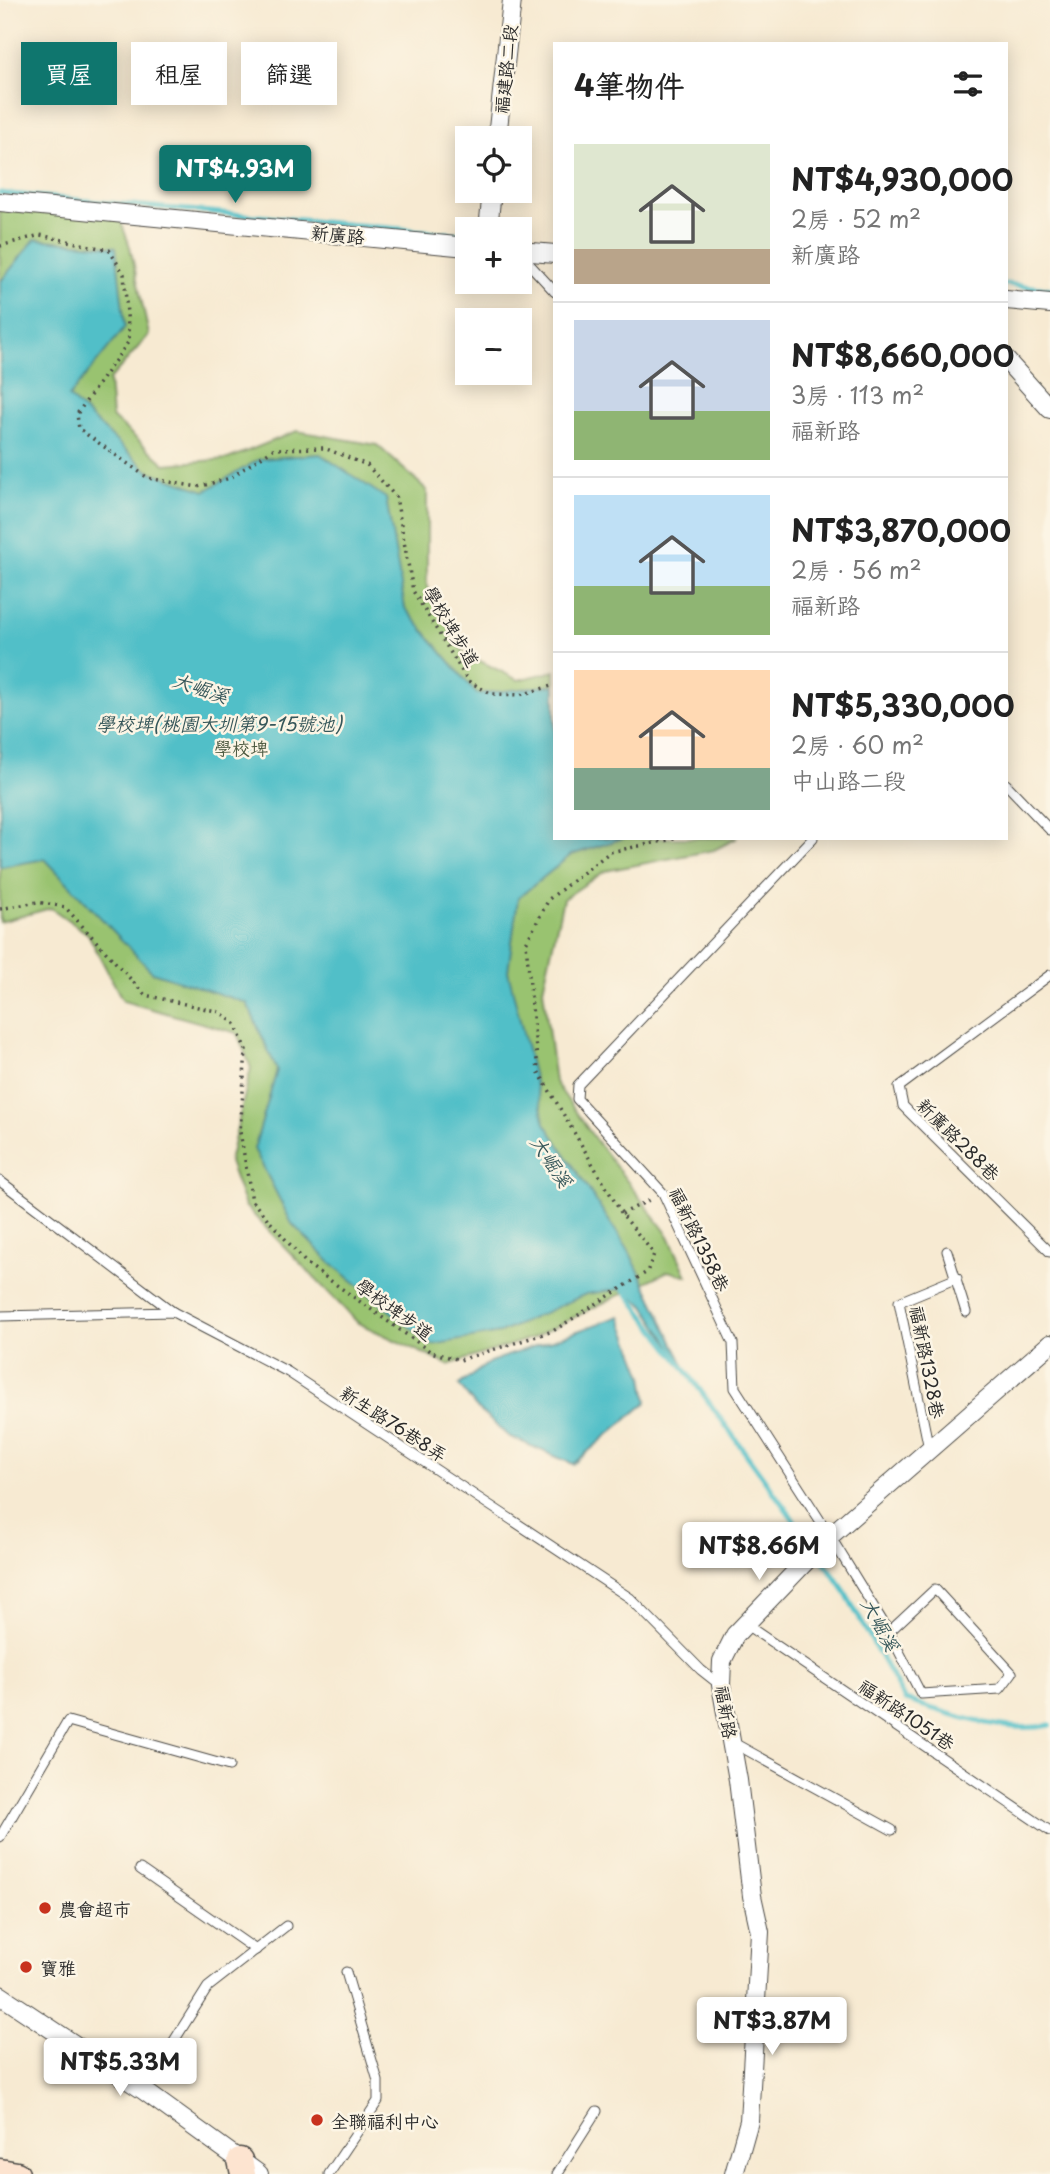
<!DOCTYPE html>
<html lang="zh-TW">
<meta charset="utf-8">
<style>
:root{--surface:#fff;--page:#f6f6f6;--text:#222;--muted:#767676;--line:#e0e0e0;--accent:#0f766e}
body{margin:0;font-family:"Playpen Sans","LXGW WenKai TC",sans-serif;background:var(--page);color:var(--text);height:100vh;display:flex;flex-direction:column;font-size:26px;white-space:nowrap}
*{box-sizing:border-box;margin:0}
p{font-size:23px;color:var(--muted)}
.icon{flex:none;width:38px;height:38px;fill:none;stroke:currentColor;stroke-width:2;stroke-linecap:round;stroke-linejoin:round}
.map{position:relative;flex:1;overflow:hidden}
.drawer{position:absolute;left:553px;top:42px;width:455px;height:798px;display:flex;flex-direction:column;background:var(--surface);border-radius:0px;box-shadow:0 4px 18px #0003}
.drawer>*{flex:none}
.hud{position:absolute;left:21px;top:42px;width:427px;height:63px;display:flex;gap:14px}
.fabs{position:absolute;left:455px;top:126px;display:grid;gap:14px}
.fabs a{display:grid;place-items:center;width:77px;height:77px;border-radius:0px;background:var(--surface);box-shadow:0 4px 18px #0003;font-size:35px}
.price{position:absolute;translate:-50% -60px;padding:0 16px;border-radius:7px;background:#fff;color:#222;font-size:23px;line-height:46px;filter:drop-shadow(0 2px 4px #0008)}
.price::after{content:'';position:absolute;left:50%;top:42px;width:21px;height:16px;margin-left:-10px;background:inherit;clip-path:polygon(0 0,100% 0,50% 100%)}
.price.on{background:var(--accent);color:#fff}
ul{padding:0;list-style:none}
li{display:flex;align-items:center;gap:21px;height:175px;padding:0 21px}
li+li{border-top:2px solid var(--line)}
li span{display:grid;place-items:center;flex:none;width:196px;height:140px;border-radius:0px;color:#555}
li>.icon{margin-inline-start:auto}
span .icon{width:84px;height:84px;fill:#fffc;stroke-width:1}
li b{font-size:30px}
h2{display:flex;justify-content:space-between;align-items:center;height:84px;padding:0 21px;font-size:30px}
.tag{padding:0 24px;border-radius:0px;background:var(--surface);box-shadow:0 4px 18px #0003;font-size:24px;line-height:63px}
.tag.on{background:var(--accent);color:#fff}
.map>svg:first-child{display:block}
.green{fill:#99c370;stroke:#62774e;stroke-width:2}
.water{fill:#51bfc8;stroke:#3e757a;stroke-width:2}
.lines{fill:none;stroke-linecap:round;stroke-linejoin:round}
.stream{stroke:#51bfc8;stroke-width:5}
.service-casing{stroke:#4a4844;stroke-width:11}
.minor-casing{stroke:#4a4844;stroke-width:20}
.secondary-casing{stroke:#4a4844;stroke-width:27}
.path{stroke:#4a4844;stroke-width:3.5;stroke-dasharray:2 5;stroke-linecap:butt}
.service{stroke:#fff;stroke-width:9}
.minor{stroke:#fff;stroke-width:18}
.secondary{stroke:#fde4d0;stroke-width:24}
.poi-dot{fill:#c8321e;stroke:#fcf5e5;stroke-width:2.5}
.labels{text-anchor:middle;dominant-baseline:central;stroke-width:5;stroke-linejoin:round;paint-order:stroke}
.street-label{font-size:18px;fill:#2b2b2b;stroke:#fcf5e5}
.park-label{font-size:18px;fill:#4c5940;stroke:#fcf5e5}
.poi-label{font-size:18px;fill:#2b2b2b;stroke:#fcf5e5;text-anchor:start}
.water-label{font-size:19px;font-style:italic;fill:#36575a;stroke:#fcf5e5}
</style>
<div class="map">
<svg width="1050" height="2174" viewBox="0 0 1050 2174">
<rect width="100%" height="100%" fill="#fcf5e5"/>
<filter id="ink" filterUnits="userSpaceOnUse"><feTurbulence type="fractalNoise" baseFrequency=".0143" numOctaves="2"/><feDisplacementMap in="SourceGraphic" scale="14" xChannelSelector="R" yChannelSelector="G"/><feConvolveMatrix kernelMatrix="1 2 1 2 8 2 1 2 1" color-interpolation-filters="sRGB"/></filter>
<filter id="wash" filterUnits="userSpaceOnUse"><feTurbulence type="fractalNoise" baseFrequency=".00686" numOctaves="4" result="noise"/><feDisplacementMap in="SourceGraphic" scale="28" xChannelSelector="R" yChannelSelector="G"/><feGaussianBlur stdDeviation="1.57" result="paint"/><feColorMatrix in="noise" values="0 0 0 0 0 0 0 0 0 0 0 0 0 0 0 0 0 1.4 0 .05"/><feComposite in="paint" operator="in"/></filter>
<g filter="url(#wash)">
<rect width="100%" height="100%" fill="#f7ead2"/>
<path class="green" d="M0,209l119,7 11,31 19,88 -40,45 3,37 53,47 63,-5 69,-28 80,14 50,45v97l37,66 54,27 37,-9v167h182l-23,12 -109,21 -42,28 -20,90 12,93 40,57 74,97 18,40 -19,-5 -136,67 -84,27 -90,-42 -113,-117 -16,-44 22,-94 -14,-35 -114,-32 -35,-67 -37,-26 -51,14z"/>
<g class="water">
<path d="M35,239l81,8 9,80 -56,70 79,74 57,20 55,-32 60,-5 66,44 19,110 72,86 78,-9v153h69l-53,17 -53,43 -10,73 37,152 84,128 61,126 -45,-71 -24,-17 -35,5 -86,39 -68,12 -100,-81 -40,-40 -38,-75 23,-79 -30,-67 -95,-31 -107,-113 -45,8v-585z"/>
<path d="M620,1316l23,60 4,26 -74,62 -65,-28 -32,-29 -17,-22 31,-23z"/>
</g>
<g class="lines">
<g class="stream">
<path d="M0,193l467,42"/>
<path d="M520,240l35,3"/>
<path d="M1006,284l44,5"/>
<path d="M624,1289l58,76 160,222 63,113c43,13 100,35 145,25"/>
</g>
</g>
</g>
<g filter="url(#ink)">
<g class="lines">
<g class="service-casing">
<g id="service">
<path d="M520,254l35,38"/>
<path d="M1006,784l44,46"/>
<path d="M813,838l-235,247 -1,14 86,94 70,150 2,45 95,148 59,96 32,62 79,-5 12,-16 -77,-84 -46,43"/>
<path d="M1050,975l-151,112 4,19 147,146"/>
<path d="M0,1181l173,131"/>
<path d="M947,1251l19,61"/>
<path d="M0,1316l173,-4 115,60 342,226 71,72 19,15"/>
<path d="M929,1449l-30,-147 58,-24"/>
<path d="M745,1624l305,207"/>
<path d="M732,1742l160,88"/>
<path d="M0,1837l68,-116 161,45"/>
<path d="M140,1869l116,81"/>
<path d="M143,2090l65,-103 78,-61"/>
<path d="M329,2174l49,-73v-20l-32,-109"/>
<path d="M557,2174l40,-63"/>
</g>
</g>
<g class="minor-casing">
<g id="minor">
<path d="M497,138l15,-138"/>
<path d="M0,202l467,45"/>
<path d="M488,229l4,-38"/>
<path d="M520,251l35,3"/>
<path d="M1006,300l44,4"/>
<path d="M1006,360l44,49"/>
<path d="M0,1995l143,95 116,84"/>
<path d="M734,2174l15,-53 11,-189 -8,-36 -14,-116 -17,-95 1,-24 13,-26 95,-99 220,-192"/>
</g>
</g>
<g class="secondary-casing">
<g id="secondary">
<path d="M240,2160l3,14"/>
<path d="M0,2171l17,3"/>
</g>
</g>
<g class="path">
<path d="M0,246l40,-11 69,15 15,24 5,67 -52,73 2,15 69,49 50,9 32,-9 43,-29 51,-1 43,17 29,32 17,94 55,90 24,13 28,1 35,-10"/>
<path d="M0,909l37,-7 28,5 80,88 75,17 15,12 11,26 -6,82 12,69 55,63 124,88 29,8 93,-29 94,-59 7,-18 -32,-40 -84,-143 -12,-128 23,-44 61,-47 68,-14"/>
<path d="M622,1214l29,-15"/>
</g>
<use href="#service" class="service"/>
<use href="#minor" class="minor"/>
<use href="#secondary" class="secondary"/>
</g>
</g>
<g class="poi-dot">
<circle cx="45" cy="1908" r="7"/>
<circle cx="26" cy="1967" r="7"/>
<circle cx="317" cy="2120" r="7"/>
</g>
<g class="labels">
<g class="street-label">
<text transform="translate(505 69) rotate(-84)">福建路二段</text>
<text transform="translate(338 234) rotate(5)">新廣路</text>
<text transform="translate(452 626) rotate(59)">學校埤步道</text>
<text transform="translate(959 1139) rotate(45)">新廣路288巷</text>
<text transform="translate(700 1239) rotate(64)">福新路1358巷</text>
<text transform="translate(395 1309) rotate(36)">學校埤步道</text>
<text transform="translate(928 1362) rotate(79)">福新路1328巷</text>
<text transform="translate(394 1423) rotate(33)">新生路76巷8弄</text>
<text transform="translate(727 1712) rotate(81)">福新路</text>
<text transform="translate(907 1714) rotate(34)">福新路1051巷</text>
</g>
<g class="park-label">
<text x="241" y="747">學校埤</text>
</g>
<g class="poi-label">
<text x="59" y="1908">農會超市</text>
<text x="40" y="1967">寶雅</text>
<text x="331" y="2120">全聯福利中心</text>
</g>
<g class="water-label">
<text transform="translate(201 687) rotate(18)">大崛溪</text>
<text x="219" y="723">學校埤(桃園大圳第9-15號池)</text>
<text transform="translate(552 1161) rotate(56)">大崛溪</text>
<text transform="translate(881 1624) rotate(61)">大崛溪</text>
</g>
</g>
</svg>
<div class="fabs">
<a><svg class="icon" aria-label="locate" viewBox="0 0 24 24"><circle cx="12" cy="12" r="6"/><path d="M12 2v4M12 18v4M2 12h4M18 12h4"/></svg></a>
<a>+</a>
<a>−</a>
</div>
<b class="price on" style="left:235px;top:205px">NT$4.93M</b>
<b class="price" style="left:759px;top:1582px">NT$8.66M</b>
<b class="price" style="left:772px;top:2057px">NT$3.87M</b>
<b class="price" style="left:120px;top:2098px">NT$5.33M</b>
<div class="hud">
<a class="tag on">買屋</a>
<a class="tag">租屋</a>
<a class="tag">篩選</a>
</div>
<section class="drawer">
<h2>4筆物件<svg class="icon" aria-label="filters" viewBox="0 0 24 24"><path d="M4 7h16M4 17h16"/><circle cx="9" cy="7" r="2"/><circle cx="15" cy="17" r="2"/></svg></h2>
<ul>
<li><span style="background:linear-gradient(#dfe7d0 75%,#b9a48a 0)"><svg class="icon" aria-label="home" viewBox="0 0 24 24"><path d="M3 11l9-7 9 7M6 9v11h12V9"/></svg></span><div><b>NT$4,930,000</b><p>2房 · 52 m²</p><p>新廣路</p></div></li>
<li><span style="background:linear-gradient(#c9d6e8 65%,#8fb573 0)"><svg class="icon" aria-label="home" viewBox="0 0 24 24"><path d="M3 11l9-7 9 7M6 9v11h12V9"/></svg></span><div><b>NT$8,660,000</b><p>3房 · 113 m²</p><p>福新路</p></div></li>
<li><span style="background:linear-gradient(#bfe0f5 65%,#8fb573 0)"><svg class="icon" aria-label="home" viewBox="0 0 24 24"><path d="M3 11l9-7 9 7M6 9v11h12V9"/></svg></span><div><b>NT$3,870,000</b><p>2房 · 56 m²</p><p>福新路</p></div></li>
<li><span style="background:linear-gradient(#ffd9b3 70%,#7fa58c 0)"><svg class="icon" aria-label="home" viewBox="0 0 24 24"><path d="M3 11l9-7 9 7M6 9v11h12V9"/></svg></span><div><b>NT$5,330,000</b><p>2房 · 60 m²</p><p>中山路二段</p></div></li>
</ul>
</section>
</div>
